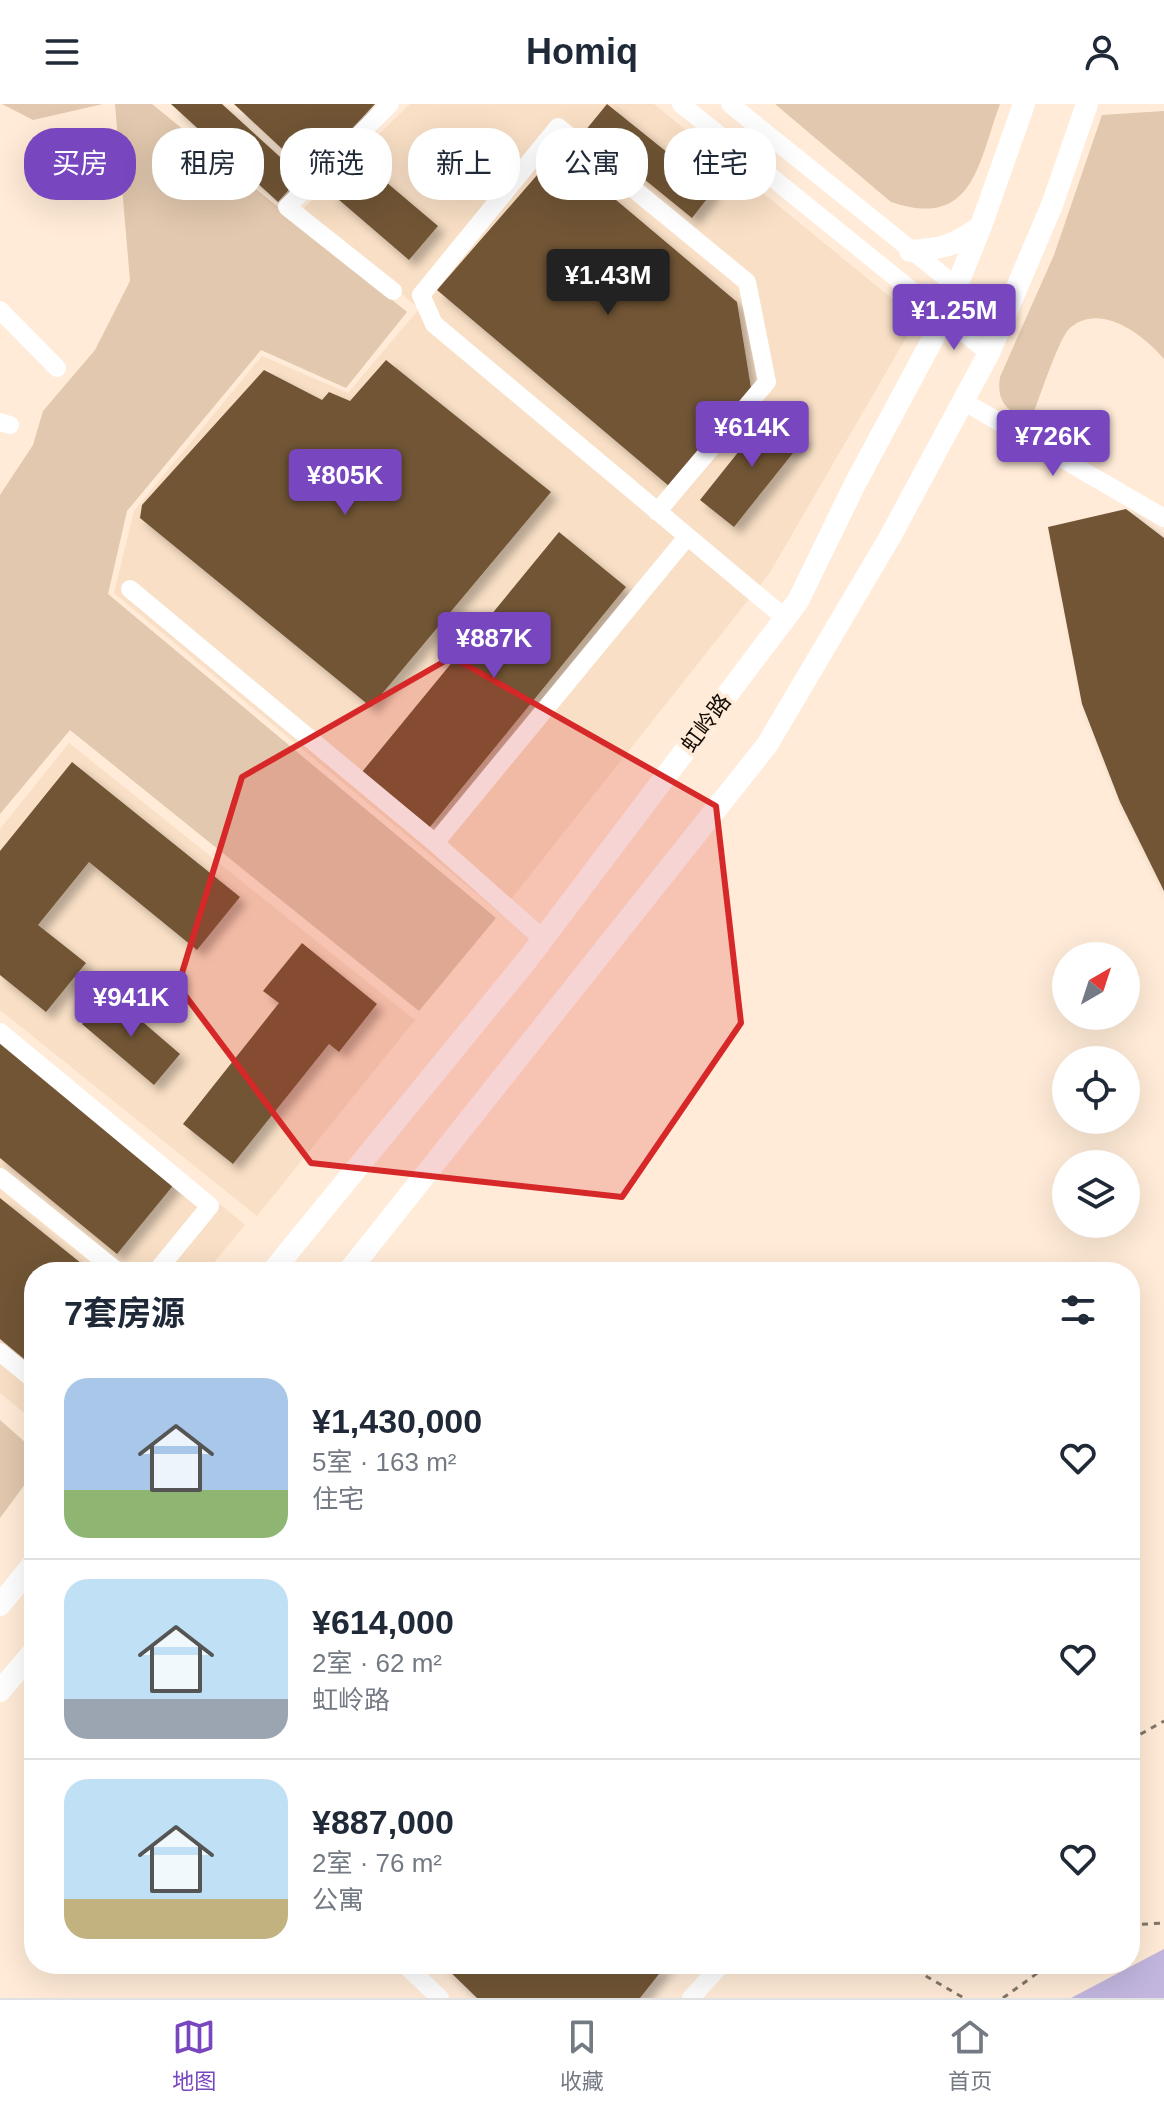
<!DOCTYPE html>
<html lang="zh">
<meta charset="utf-8">
<style>
:root{--surface:#fff;--page:#f6f6f7;--text:#1f2937;--muted:#747a83;--line:#e0e1e3;--accent:#7847bf}
body{margin:0;font-family:Arial,"Noto Sans SC",sans-serif;background:var(--page);color:var(--text);height:100vh;display:flex;flex-direction:column;font-size:30px;white-space:nowrap}
*{box-sizing:border-box;margin:0}
p{font-size:26px;color:var(--muted)}
.icon{flex:none;width:44px;height:44px;fill:none;stroke:currentColor;stroke-width:2;stroke-linecap:round;stroke-linejoin:round}
.map{position:relative;flex:1;overflow:hidden}
.side{position:absolute;left:24px;top:1158px;width:1116px;height:712px;display:flex;flex-direction:column;background:var(--surface);border-radius:32px;box-shadow:0 8px 32px #0002}
.side>*{flex:none}
.top-card{position:absolute;left:24px;top:24px;width:1116px;height:72px;display:flex;gap:16px}
.needle{width:52px;rotate:39deg}
.controls{position:absolute;left:1052px;top:838px;display:grid;gap:16px}
.controls a{display:grid;place-items:center;width:88px;height:88px;border-radius:50%;background:var(--surface);box-shadow:0 8px 32px #0002;font-size:40px}
.price{position:absolute;translate:-50% -68px;padding:0 18px;border-radius:8px;background:var(--accent);color:#fff;font-size:26px;line-height:52px;filter:drop-shadow(0 2px 4px #0008)}
.price::after{content:'';position:absolute;left:50%;top:48px;width:24px;height:18px;margin-left:-12px;background:inherit;clip-path:polygon(0 0,100% 0,50% 100%)}
.price.selected{background:#222;color:#fff}
ul{padding:0;list-style:none}
li{display:flex;align-items:center;gap:24px;height:200px;padding:0 40px}
li+li{border-top:2px solid var(--line)}
li span{display:grid;place-items:center;flex:none;width:224px;height:160px;border-radius:24px;color:#555}
li>.icon{margin-inline-start:auto}
span .icon{width:96px;height:96px;fill:#fffc;stroke-width:1}
li b{font-size:34px}
h2{display:flex;justify-content:space-between;align-items:center;height:96px;padding:0 40px;font-size:34px}
.pill{padding:0 28px;border-radius:32px;background:var(--surface);box-shadow:0 8px 32px #0002;font-size:28px;line-height:72px}
.pill.selected{background:var(--accent);color:#fff}
header{display:flex;justify-content:space-between;align-items:center;height:104px;padding:0 40px;background:var(--surface);font-size:36px;font-weight:600}
.tab-bar{display:flex;justify-content:space-around;align-items:center;height:112px;border-top:2px solid var(--line);background:var(--surface);font-size:22px;color:var(--muted)}
.tab-bar a{display:grid;justify-items:center;gap:4px}
.tab-bar .selected{color:var(--accent)}
.map>svg:first-child{display:block}
.built{fill:#f8dfc5}
.green{fill:#e1c8ae}
.water{fill:#c2b6df}
.building{fill:#715436;filter:url(#shadow)}
.lines{fill:none;stroke-linecap:round;stroke-linejoin:round}
.path{stroke:#837669;stroke-width:3;stroke-dasharray:6 6;stroke-linecap:butt}
.minor{stroke:#fff;stroke-width:18}
.major{stroke:#fff;stroke-width:22}
.marked{fill:#d62828;fill-opacity:0.2;stroke:#d62828;stroke-width:6;stroke-linejoin:round}
.labels{text-anchor:middle;dominant-baseline:central;stroke-width:8;stroke-linejoin:round;paint-order:stroke}
.street-label{font-size:22px;fill:#130d07;stroke:#ffebd7}
</style>
<header><svg class="icon" aria-label="menu" viewBox="0 0 24 24"><path d="M4 6h16M4 12h16M4 18h16"/></svg>Homiq<svg class="icon" aria-label="person" viewBox="0 0 24 24"><circle cx="12" cy="8" r="4"/><path d="M4 21q1-7 8-7t8 7"/></svg></header>
<div class="map">
<svg width="1164" height="1894" viewBox="0 0 1164 1894">
<defs>
<filter id="shadow"><feDropShadow dx="7" dy="7" stdDeviation="4" flood-color="#0004"/></filter>
</defs>
<rect width="100%" height="100%" fill="#ffebd7"/>
<g class="built">
<path d="M410,0h244l263,215 -148,255 -269,339 -386,-320 20,-82 128,-155 86,37 71,-84 -115,-101z"/>
<path d="M69,639l346,277 -158,196 -257,-206v-181z"/>
<path d="M0,919l245,202 -39,47h-172v149l-34,-28z"/>
</g>
<g class="green">
<path d="M2,0h101l-70,16z"/>
<path d="M115,0h37l255,208 -61,76 -85,-38 -134,161 -19,83 388,324 -77,93 -349,-281 -70,84v-319l33,-50 10,-34 52,-61 35,-69z"/>
<path d="M775,0h225c-22,59 -26,126 -109,98z"/>
<path d="M1164,7v248c-21,-25 -66,-59 -96,-29 -10,11 -31,75 -38,92 -22,-11 -34,-19 -30,-45l54,-122 48,-140z"/>
<path d="M0,1316l34,30v22l-34,46z"/>
</g>
<path class="water" d="M1164,1845v49h-93z"/>
<g class="building">
<path d="M171,0h51l79,72 -23,26z"/>
<path d="M234,0h141l-66,70z"/>
<path d="M607,0l107,86 -22,28 -107,-87z"/>
<path d="M558,47l179,151 14,86 -82,98 -232,-196z"/>
<path d="M360,56l78,66 -29,34 -78,-67z"/>
<path d="M386,256l165,132 -180,215 -231,-189 2,-13 122,-135 58,30 7,-8 21,9z"/>
<path d="M771,307l34,27 -71,89 -34,-27z"/>
<path d="M1126,405l38,29v353l-44,-89 -38,-98 -34,-177z"/>
<path d="M559,428l67,55 -196,240 -68,-55z"/>
<path d="M72,658l168,135 -43,53 -108,-88 -51,63 48,38 -40,49 -46,-37v-124z"/>
<path d="M302,839l75,61 -38,48 -10,-8 -96,120 -50,-40 96,-121 -16,-12z"/>
<path d="M109,889l71,61 -26,31 -72,-61z"/>
<path d="M0,934l176,144 -59,72 -117,-96z"/>
<path d="M0,1094l92,74h-58v95l-34,-28z"/>
<path d="M442,1860h225l-27,34h-163z"/>
</g>
<g class="lines">
<g class="path">
<path d="M1130,1636l34,-19"/>
<path d="M1130,1821l34,-2"/>
<path d="M905,1860l59,34"/>
<path d="M1003,1894l47,-34"/>
</g>
<g class="minor">
<path d="M390,0l-103,103 106,84"/>
<path d="M681,0l308,249"/>
<path d="M730,0l272,219"/>
<path d="M0,206l57,58"/>
<path d="M963,297l201,117"/>
<path d="M0,318l10,3"/>
<path d="M657,408l110,-130 -20,-100 -189,-155 -137,168 13,29 351,294"/>
<path d="M130,485l305,254 252,-306"/>
<path d="M435,739l108,96"/>
<path d="M0,928l210,174 -54,66"/>
<path d="M0,1073l118,95"/>
<path d="M0,1248l34,28"/>
<path d="M404,1860l36,34"/>
<path d="M691,1894l31,-34"/>
</g>
<g class="major">
<path d="M910,147c31,-2 44,-5 70,-24"/>
<path d="M272,1168l255,-312 271,-359 57,-117 89,-166 37,-92 43,-122"/>
<path d="M348,1168l419,-527 123,-208 99,-184 63,-148 35,-101"/>
<path d="M0,1501l34,-42"/>
<path d="M0,1587l34,-40"/>
</g>
</g>
<path class="marked" d="M452,553l264,149 25,217 -119,174 -311,-34 -133,-177 64,-209z"/>
<g class="labels">
<g class="street-label">
<text transform="translate(706 619) rotate(-53)">虹岭路</text>
</g>
</g>
</svg>
<div class="controls">
<a><svg class="needle" viewBox="-14 -14 28 28"><path d="M0-13l5 13h-10z" fill="#e53935"/><path d="M0 13l5-13h-10z" fill="#747a83"/></svg></a>
<a><svg class="icon" aria-label="locate" viewBox="0 0 24 24"><circle cx="12" cy="12" r="6"/><path d="M12 2v4M12 18v4M2 12h4M18 12h4"/></svg></a>
<a><svg class="icon" aria-label="layers" viewBox="0 0 24 24"><path d="M12 4l9 5-9 5-9-5zM3 14l9 5 9-5"/></svg></a>
</div>
<b class="price selected" style="left:608px;top:213px">¥1.43M</b>
<b class="price" style="left:954px;top:248px">¥1.25M</b>
<b class="price" style="left:752px;top:365px">¥614K</b>
<b class="price" style="left:1053px;top:374px">¥726K</b>
<b class="price" style="left:345px;top:413px">¥805K</b>
<b class="price" style="left:494px;top:576px">¥887K</b>
<b class="price" style="left:131px;top:935px">¥941K</b>
<div class="top-card">
<a class="pill selected">买房</a>
<a class="pill">租房</a>
<a class="pill">筛选</a>
<a class="pill">新上</a>
<a class="pill">公寓</a>
<a class="pill">住宅</a>
</div>
<section class="side">
<h2>7套房源<svg class="icon" aria-label="filters" viewBox="0 0 24 24"><path d="M4 7h16M4 17h16"/><circle cx="9" cy="7" r="2"/><circle cx="15" cy="17" r="2"/></svg></h2>
<ul>
<li><span style="background:linear-gradient(#a9c7e8 70%,#8fb573 0)"><svg class="icon" aria-label="home" viewBox="0 0 24 24"><path d="M3 11l9-7 9 7M6 9v11h12V9"/></svg></span><div><b>¥1,430,000</b><p>5室 · 163 m²</p><p>住宅</p></div><svg class="icon" aria-label="heart" viewBox="0 0 24 24"><path d="M12 20l-8-8c-3-5 5-10 8-4 3-6 11-1 8 4z"/></svg></li>
<li><span style="background:linear-gradient(#bfe0f5 75%,#9aa5b1 0)"><svg class="icon" aria-label="home" viewBox="0 0 24 24"><path d="M3 11l9-7 9 7M6 9v11h12V9"/></svg></span><div><b>¥614,000</b><p>2室 · 62 m²</p><p>虹岭路</p></div><svg class="icon" aria-label="heart" viewBox="0 0 24 24"><path d="M12 20l-8-8c-3-5 5-10 8-4 3-6 11-1 8 4z"/></svg></li>
<li><span style="background:linear-gradient(#bfe0f5 75%,#c2b280 0)"><svg class="icon" aria-label="home" viewBox="0 0 24 24"><path d="M3 11l9-7 9 7M6 9v11h12V9"/></svg></span><div><b>¥887,000</b><p>2室 · 76 m²</p><p>公寓</p></div><svg class="icon" aria-label="heart" viewBox="0 0 24 24"><path d="M12 20l-8-8c-3-5 5-10 8-4 3-6 11-1 8 4z"/></svg></li>
</ul>
</section>
</div>
<nav class="tab-bar">
<a class="selected"><svg class="icon" aria-label="map" viewBox="0 0 24 24"><path d="M3 6l6-2 6 2 6-2v14l-6 2-6-2-6 2zM9 4v14M15 6v14"/></svg>地图</a>
<a><svg class="icon" aria-label="saved" viewBox="0 0 24 24"><path d="M7 4h10v16l-5-4-5 4z"/></svg>收藏</a>
<a><svg class="icon" aria-label="home" viewBox="0 0 24 24"><path d="M3 11l9-7 9 7M6 9v11h12V9"/></svg>首页</a>
</nav>
